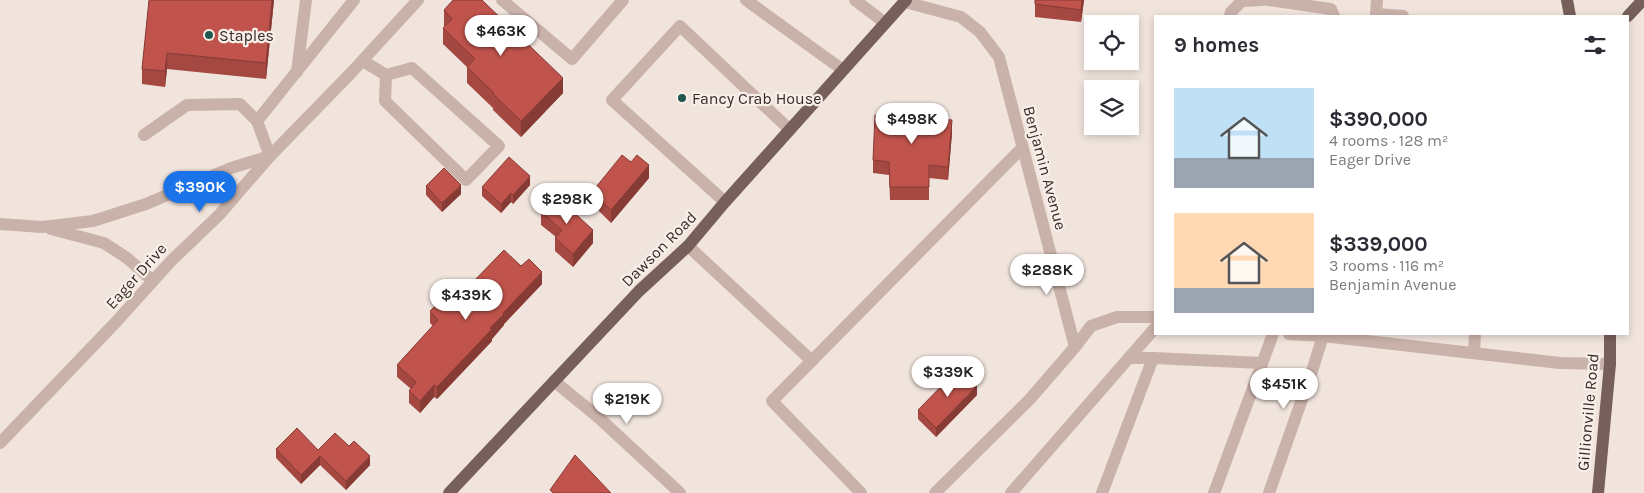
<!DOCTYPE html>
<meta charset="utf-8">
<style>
:root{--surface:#fff;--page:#f7f7f7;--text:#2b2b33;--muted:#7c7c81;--accent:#1a73e8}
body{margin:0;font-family:Karla,sans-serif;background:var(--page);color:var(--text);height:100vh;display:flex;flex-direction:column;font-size:19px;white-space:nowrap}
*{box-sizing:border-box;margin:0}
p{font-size:16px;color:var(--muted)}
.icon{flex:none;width:28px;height:28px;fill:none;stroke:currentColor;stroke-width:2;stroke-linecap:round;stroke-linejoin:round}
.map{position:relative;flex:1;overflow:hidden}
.details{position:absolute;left:1154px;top:15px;width:475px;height:320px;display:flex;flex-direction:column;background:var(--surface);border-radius:0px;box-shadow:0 2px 8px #0003}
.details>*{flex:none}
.fabs{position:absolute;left:1084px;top:15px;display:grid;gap:10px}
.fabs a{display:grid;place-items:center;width:55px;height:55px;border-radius:0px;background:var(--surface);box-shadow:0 2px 8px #0003;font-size:25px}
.price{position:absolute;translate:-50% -42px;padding:0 11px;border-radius:18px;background:#fff;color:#222;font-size:16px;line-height:32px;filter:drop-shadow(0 1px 2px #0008)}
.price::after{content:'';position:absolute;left:50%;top:30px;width:15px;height:11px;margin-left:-8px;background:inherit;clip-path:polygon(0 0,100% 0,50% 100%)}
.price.on{background:var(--accent);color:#fff}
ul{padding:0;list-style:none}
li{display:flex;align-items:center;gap:15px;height:125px;padding:0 20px}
li span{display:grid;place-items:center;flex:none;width:140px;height:100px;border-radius:0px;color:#555}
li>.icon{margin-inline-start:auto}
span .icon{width:60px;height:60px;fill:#fffc;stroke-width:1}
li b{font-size:21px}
h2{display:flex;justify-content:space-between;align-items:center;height:60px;padding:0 20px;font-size:21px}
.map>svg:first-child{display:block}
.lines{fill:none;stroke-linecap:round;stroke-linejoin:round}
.minor{stroke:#c9b2a9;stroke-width:12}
.major{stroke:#775f5b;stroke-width:12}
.wall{fill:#a54841}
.shaded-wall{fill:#863b35}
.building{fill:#c0544c;stroke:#863b35}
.poi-dot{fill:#205650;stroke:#f9efe9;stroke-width:2}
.labels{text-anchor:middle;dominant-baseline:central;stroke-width:4.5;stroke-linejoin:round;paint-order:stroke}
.poi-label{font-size:16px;fill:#362b29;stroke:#f9efe9;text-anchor:start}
.street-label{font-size:16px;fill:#362b29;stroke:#f9efe9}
</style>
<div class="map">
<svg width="1644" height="493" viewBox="0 0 1644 493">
<rect width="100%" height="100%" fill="#f1e4dd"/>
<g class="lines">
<g class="minor">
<path d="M502,0l70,59 51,-59"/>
<path d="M746,0l97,70"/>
<path d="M855,0l30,23"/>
<path d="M1268,0l63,9 3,7"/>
<path d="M905,2l56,15 19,15 19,25 76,290 -45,52 -95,94"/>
<path d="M1376,14l27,2"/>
<path d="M1230,16l1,-4 11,-11 21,-1"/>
<path d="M1376,16l1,-16"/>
<path d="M363,61l23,14 -1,26 81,79 33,-34 -87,-78 -26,7"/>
<path d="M297,72l9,-72"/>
<path d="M144,135l43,-30 53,-1 17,17"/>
<path d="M725,202l-113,-102 68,-74 110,104"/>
<path d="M0,224l42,3 51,-6 53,-17 85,-36 39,-12 -13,-35 97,-121"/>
<path d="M51,229l53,14 23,15 26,23"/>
<path d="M688,246l124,115"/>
<path d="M1289,334l34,2 237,27 50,1"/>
<path d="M1075,347l16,-21 26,-9h38"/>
<path d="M1474,353l1,-19"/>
<path d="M1153,358l109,5"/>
<path d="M554,381l44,36 82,76"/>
<path d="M0,443l116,-121 55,-61 48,-46 51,-59 80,-82 68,-74"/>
<path d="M861,493l-89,-92 250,-253"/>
<path d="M1011,493l144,-165"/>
<path d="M1102,493l51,-135h-24"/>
<path d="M1214,493l59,-159"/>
<path d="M1269,493l43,-122 11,-35"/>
</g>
<g class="major">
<path d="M1567,0l3,16"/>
<path d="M1628,16l15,-16"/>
<path d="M449,493l190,-202 49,-45 37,-44 181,-202"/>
<path d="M1598,493l12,-129v-30"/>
</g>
</g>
<g class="wall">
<path d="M149,0h125l-8,79 -99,-10 -2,18 -23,-3v-15z"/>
<path d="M1035,0h49l-3,22 -46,-5z"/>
<path d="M444,10l119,83 -42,44 -28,-27v-2l-26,-25v-16l-24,-23v-16l2,-1 -1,-1z"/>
<path d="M900,116l28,2 24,15 -4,47 -19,-2v22h-39l-1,-25 -16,-2v-13z"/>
<path d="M649,178l-38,45 -19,-19v-12z"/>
<path d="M530,185l-17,19 -2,-2 -10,11 -19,-17v-9z"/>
<path d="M426,186l35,8 -19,18 -16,-17z"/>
<path d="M541,212l52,31 -20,24 -18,-16v-13l1,-1 -15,-12z"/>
<path d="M521,266l21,18 -38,40v1l-12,14v2l-55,58 -3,-2 -14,16 -11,-10v-12l2,-2 -14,-12v-12l36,-39 -3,-3v-12l39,-25z"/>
<path d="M977,395l-41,42 -18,-18v-9z"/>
<path d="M276,449l42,1 52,15 -24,25 -26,-25 -19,19 -25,-26z"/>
</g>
<g class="shaded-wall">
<path d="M272,0h2l-8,79v-16z"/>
<path d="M1082,0h2l-3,22v-12z"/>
<path d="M167,53v16l-2,18v-16z"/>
<path d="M563,78v15l-42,44v-16z"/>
<path d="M952,120v13l-4,47v-13z"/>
<path d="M649,165v13l-38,45v-13z"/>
<path d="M530,176v9l-17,19v-9z"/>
<path d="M461,185v9l-19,18v-9z"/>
<path d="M511,193v9l-10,11v-9z"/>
<path d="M593,230v13l-20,24v-13z"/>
<path d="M542,272v12l-38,40v1l-12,14v2l-55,58v-12l66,-74z"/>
<path d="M434,385v12l-14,16v-12z"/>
<path d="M977,386v9l-41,42v-9z"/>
<path d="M320,456v9l-19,19v-9z"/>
<path d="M370,456v9l-24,25v-9z"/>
</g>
<g class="building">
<path d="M149,0h123l-6,63 -99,-10 -2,18 -23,-2z"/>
<path d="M453,0h29l81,78 -42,43 -28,-27 1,-1 -27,-26 8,-8 -32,-31 9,-9 -8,-9z"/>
<path d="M1035,0h47l-1,10 -46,-6z"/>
<path d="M902,106l26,2v10l24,2 -4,47 -19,-2v22h-39l-1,-25 -16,-2 2,-45 25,1z"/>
<path d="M622,155l9,7 6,-7 12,10 -38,45 -19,-18z"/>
<path d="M509,157l21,19 -17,19 -2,-2 -10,11 -19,-17z"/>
<path d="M444,168l17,17 -19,18 -16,-17z"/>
<path d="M555,195l38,35 -20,24 -18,-16 7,-8 -21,-18z"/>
<path d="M504,250l17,16 8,-7 13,13 -39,41 1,1 -14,14 2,1 -55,58 -3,-2 -14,16 -11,-10 7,-9 -19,-17 41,-45 -8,-9 32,-31 7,6z"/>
<path d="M959,368l18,18 -41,42 -18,-18z"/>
<path d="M297,428l21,22 17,-17 14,13 5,-5 16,15 -24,25 -26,-25 -19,19 -25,-26z"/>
<path d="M575,455l36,38h-58l-3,-3z"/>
</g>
<g class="poi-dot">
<circle cx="209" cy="35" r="5"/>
<circle cx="682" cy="98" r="5"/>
</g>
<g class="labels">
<g class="poi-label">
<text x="219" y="35">Staples</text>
<text x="692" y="98">Fancy Crab House</text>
</g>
<g class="street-label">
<text transform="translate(1045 168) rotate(75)">Benjamin Avenue</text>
<text transform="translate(659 249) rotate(-45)">Dawson Road</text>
<text transform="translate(136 276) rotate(-48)">Eager Drive</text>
<text transform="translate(1588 412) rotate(-85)">Gillionville Road</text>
</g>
</g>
</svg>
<div class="fabs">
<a><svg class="icon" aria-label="locate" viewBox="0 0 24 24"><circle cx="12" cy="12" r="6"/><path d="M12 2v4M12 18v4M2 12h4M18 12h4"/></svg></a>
<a><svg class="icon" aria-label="layers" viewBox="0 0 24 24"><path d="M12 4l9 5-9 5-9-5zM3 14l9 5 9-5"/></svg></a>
</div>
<b class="price" style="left:501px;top:57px">$463K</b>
<b class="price" style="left:912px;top:145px">$498K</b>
<b class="price on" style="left:200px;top:213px">$390K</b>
<b class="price" style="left:567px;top:225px">$298K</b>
<b class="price" style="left:1047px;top:296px">$288K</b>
<b class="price" style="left:466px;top:321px">$439K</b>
<b class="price" style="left:948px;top:398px">$339K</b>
<b class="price" style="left:1284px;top:410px">$451K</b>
<b class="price" style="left:627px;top:425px">$219K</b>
<section class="details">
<h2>9 homes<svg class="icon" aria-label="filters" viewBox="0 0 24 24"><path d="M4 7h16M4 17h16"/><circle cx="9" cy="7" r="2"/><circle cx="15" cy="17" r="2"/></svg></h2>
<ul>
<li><span style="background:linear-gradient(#bfe0f5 70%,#9aa5b1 0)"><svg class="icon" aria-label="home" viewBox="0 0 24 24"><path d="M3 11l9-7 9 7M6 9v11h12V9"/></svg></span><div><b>$390,000</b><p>4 rooms · 128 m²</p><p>Eager Drive</p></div></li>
<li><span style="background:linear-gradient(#ffd9b3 75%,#9aa5b1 0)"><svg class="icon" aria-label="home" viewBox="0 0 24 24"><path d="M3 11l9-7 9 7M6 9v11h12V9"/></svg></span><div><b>$339,000</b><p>3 rooms · 116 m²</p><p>Benjamin Avenue</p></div></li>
</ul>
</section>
</div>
